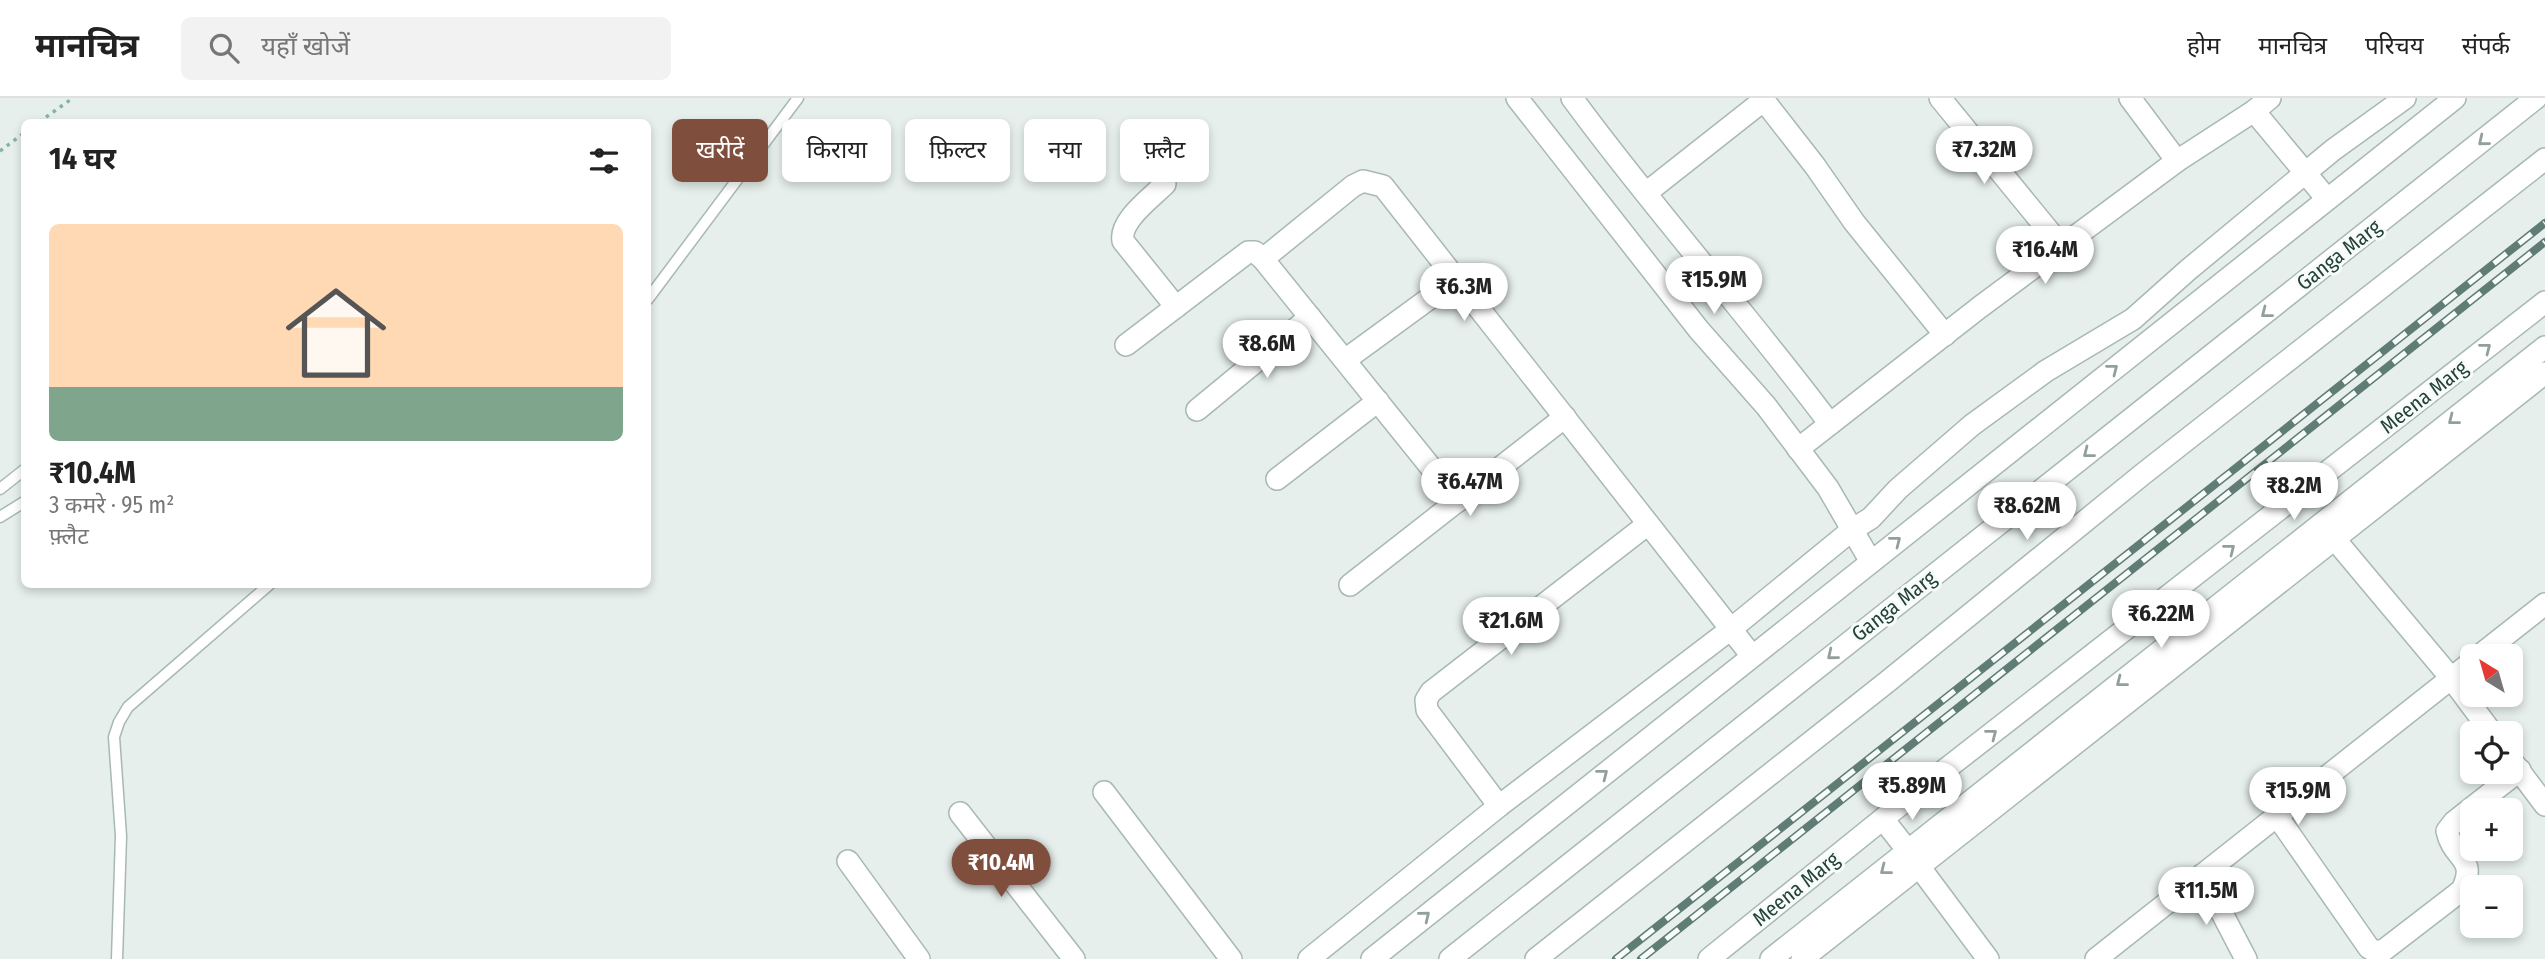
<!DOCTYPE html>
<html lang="hi">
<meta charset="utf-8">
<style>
:root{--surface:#fff;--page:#f2f2f2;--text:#222;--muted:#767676;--line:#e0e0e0;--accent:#804e3d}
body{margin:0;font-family:"Fira Sans Condensed","Noto Sans Devanagari",sans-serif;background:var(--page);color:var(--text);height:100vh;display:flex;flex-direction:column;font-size:26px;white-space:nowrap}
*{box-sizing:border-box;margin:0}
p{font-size:23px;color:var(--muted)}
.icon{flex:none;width:38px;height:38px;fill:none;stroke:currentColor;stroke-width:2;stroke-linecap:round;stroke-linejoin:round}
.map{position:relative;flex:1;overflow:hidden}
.side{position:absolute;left:21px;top:21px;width:630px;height:469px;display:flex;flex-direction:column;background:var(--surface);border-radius:10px;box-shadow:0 4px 10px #0003}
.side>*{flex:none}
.guide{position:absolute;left:672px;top:21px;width:665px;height:63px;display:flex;gap:14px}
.needle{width:46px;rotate:323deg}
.fabs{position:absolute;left:2460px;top:546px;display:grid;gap:14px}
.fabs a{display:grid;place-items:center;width:63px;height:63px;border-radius:10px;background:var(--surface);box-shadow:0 4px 10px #0003;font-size:35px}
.price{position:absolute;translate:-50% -60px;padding:0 16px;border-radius:24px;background:#fff;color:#222;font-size:23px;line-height:46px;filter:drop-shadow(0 2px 4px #0008)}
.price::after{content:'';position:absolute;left:50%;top:42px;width:21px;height:16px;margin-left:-10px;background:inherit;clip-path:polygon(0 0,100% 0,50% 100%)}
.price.current{background:var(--accent);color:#fff}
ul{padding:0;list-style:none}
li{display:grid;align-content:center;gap:14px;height:371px;padding:0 28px}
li+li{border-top:2px solid var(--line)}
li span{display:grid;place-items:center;height:217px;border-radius:10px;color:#555}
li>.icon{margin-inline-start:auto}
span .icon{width:126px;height:126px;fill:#fffc;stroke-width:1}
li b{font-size:30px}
h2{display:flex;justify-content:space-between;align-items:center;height:84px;padding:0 28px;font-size:30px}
.chip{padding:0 24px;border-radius:10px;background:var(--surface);box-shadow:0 4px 10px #0003;font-size:24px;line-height:63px}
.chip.current{background:var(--accent);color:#fff}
header{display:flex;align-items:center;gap:42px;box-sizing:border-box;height:98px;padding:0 35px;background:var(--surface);border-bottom:2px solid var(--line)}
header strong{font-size:33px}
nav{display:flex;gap:38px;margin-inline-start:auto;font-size:24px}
.search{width:490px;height:63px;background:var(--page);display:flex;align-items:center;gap:18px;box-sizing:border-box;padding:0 24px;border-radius:10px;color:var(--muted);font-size:26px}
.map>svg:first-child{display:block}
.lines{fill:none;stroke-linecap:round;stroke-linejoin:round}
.service-casing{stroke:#a8b8b2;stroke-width:13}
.minor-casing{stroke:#a8b8b2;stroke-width:24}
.tertiary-casing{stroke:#a8b8b2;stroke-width:24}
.path{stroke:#86b3a5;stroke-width:3.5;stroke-dasharray:3.5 5;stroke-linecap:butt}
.service{stroke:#fff;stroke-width:10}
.minor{stroke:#fff;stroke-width:21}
.tertiary{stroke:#fff;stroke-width:21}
.rail-casing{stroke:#5f7d75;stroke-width:8}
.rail{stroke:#f7fbf9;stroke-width:5;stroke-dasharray:16;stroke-linecap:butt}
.oneway{stroke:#92a09c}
.labels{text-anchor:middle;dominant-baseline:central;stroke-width:6;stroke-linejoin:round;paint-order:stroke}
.street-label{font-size:21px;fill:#24423a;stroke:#f7fbf9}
</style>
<header>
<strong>मानचित्र</strong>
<div class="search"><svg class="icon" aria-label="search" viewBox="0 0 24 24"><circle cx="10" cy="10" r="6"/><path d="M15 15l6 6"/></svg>यहाँ खोजें</div>
<nav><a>होम</a><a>मानचित्र</a><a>परिचय</a><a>संपर्क</a></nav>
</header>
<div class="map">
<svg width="2545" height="861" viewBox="0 0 2545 861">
<rect width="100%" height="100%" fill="#e6efeb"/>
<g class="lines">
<g class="service-casing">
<g id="service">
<path d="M648,201l150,-201"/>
<path d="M0,391l24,-19"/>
<path d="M0,419l24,-15"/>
<path d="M117,861l4,-123 -7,-99 5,-15 9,-15 142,-123"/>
</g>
</g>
<g class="minor-casing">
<g id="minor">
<path d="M1517,0l182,232 67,76 62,82 43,74"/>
<path d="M1572,0c82,112 175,215 258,326"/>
<path d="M1762,0l53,68 39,56 91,113"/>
<path d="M1940,0l122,149"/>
<path d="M2130,0l47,63"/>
<path d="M2254,13l73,88"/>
<path d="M1165,86c-14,14 -46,37 -42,57l53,66"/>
<path d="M1646,95l118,-93"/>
<path d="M1263,161l195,242"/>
<path d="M1126,247l122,-93h7l8,7 90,-73 10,-5 20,5 369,470"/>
<path d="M1345,262l111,-81"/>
<path d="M1197,312l113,-93"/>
<path d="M1798,351l182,-142 197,-146 77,-50 16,-13"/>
<path d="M1277,381l101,-78"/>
<path d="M2327,432l124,148 41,55"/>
<path d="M1350,487l215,-168"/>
<path d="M2479,558l66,-52"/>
<path d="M2512,663l33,44"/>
<path d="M1104,694l127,167"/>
<path d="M1499,708l-72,-96 -1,-10 5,-8 217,-168"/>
<path d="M960,715l114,146"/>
<path d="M2277,718l92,132 7,4 8,-2 78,-60c16,-33 -9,-30 -15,-59l7,-9 66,-52"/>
<path d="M1912,759l76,102"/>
<path d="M848,763l71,98"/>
<path d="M2202,777l44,84"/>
<path d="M1309,861l190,-153 232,-177 121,-99 19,-12 27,-29 74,-64 74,-54 87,-52 55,-49 145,-120 72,-52"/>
<path d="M1536,861l351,-277 256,-208 402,-315"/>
<path d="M1802,861l743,-586"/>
<path d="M2096,861l377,-298"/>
</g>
</g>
<g class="tertiary-casing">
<g id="tertiary">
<path d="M1883,721l25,32"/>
<path d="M1372,861l1083,-861"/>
<path d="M1450,861l1086,-861"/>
<path d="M1709,861l196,-158 640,-499"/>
<path d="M1771,861l774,-612"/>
</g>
</g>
<g class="path">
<path d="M39,24l34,-24"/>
<path d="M0,53l24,-18"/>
</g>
<use href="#service" class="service"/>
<use href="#minor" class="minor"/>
<use href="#tertiary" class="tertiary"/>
<g class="rail-casing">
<g id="rail">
<path d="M1616,861l929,-736"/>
<path d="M1641,861l904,-717"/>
</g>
</g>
<use href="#rail" class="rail"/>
</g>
<defs><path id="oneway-chevron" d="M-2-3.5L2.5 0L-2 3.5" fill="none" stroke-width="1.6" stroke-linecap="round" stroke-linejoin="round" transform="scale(1.75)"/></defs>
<g class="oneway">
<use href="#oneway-chevron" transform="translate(2483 43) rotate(141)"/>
<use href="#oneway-chevron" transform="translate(2266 215) rotate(142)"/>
<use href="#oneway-chevron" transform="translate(2486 250) rotate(-38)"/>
<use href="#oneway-chevron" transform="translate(2113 271) rotate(-38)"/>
<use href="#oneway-chevron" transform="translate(2453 322) rotate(142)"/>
<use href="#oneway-chevron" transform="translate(2088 355) rotate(142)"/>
<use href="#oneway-chevron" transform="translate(1896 443) rotate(-38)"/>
<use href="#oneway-chevron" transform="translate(2230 451) rotate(-38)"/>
<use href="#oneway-chevron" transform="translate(1832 557) rotate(141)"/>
<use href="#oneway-chevron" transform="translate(2121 584) rotate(142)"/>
<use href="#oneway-chevron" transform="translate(1992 636) rotate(-38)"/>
<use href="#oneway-chevron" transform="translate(1603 676) rotate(-38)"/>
<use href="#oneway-chevron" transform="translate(1885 772) rotate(142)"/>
<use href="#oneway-chevron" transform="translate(1425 818) rotate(-39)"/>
</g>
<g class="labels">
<g class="street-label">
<text transform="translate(2339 157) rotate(-38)">Ganga Marg</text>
<text transform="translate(2424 299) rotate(-38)">Meena Marg</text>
<text transform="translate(1894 508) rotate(-38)">Ganga Marg</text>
<text transform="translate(1796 791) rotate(-39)">Meena Marg</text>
</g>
</g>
</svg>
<div class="fabs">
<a><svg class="needle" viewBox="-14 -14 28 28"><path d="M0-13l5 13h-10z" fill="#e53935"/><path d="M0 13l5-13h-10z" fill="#767676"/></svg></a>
<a><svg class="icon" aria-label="locate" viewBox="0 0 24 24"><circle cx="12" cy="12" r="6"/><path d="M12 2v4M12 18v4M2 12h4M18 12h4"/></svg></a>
<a>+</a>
<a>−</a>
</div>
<b class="price" style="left:1984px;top:88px">₹7.32M</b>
<b class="price" style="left:2045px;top:188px">₹16.4M</b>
<b class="price" style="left:1714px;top:218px">₹15.9M</b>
<b class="price" style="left:1464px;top:225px">₹6.3M</b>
<b class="price" style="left:1267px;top:282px">₹8.6M</b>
<b class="price" style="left:1470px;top:420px">₹6.47M</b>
<b class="price" style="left:2294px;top:424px">₹8.2M</b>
<b class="price" style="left:2027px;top:444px">₹8.62M</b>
<b class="price" style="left:2161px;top:552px">₹6.22M</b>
<b class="price" style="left:1511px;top:559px">₹21.6M</b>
<b class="price" style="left:1912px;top:724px">₹5.89M</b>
<b class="price" style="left:2298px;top:729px">₹15.9M</b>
<b class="price current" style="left:1001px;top:801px">₹10.4M</b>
<b class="price" style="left:2206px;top:829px">₹11.5M</b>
<div class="guide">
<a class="chip current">खरीदें</a>
<a class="chip">किराया</a>
<a class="chip">फ़िल्टर</a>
<a class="chip">नया</a>
<a class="chip">फ़्लैट</a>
</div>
<section class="side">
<h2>14 घर<svg class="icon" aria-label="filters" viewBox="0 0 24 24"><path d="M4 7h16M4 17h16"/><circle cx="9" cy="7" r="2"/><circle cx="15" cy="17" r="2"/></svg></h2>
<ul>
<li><span style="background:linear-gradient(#ffd9b3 75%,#7fa58c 0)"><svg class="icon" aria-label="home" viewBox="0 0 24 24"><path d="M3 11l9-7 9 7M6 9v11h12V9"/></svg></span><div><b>₹10.4M</b><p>3 कमरे · 95 m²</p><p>फ़्लैट</p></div></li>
</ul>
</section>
</div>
